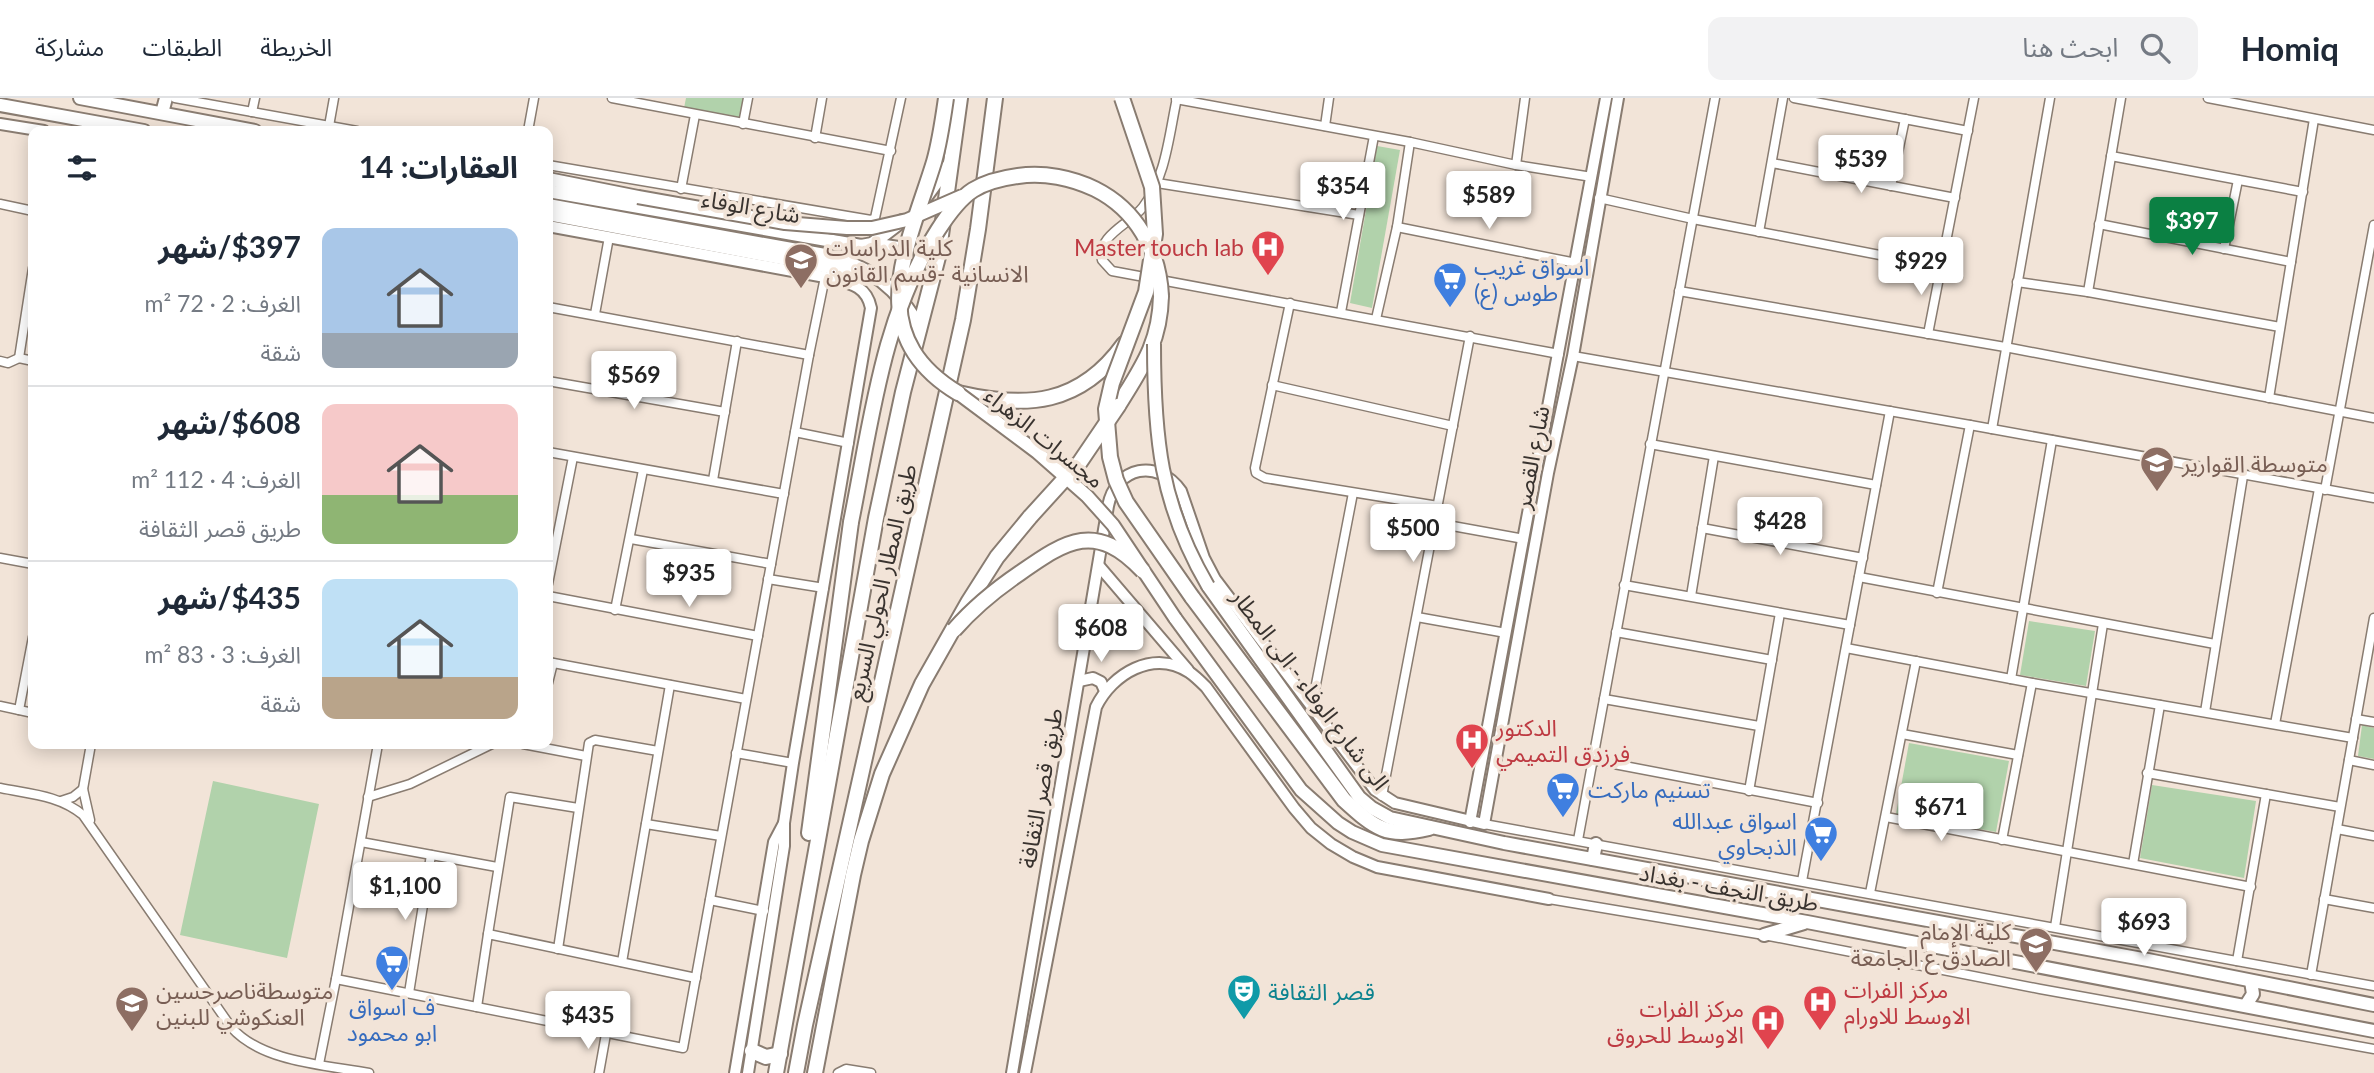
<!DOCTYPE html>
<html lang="ar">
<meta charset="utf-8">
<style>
:root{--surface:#fff;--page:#f2f2f3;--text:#1f2937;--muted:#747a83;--line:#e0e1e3;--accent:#0b8043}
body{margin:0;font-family:Lato,"Noto Sans Arabic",sans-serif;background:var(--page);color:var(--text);direction:rtl;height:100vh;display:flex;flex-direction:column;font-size:26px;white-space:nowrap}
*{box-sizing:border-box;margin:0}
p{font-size:23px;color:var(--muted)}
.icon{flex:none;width:38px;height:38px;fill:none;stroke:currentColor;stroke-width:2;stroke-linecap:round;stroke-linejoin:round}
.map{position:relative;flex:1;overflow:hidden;direction:ltr}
.sheet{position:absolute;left:28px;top:28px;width:525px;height:623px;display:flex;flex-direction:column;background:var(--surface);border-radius:14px;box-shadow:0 4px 18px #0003;direction:rtl}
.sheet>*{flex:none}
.price{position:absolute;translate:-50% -60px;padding:0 16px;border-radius:7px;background:#fff;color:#222;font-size:23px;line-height:46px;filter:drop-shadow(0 2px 4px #0008)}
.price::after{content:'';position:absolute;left:50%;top:42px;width:21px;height:16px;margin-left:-10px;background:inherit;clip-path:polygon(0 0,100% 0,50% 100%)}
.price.on{background:var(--accent);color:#fff}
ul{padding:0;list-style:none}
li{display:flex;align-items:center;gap:21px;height:175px;padding:0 35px}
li+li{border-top:2px solid var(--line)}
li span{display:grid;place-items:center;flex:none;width:196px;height:140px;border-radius:14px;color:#555}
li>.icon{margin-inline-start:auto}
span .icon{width:84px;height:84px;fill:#fffc;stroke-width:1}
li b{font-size:30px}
h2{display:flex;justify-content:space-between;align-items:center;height:84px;padding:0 35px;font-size:30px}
header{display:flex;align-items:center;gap:42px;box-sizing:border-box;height:98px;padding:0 35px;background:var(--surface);border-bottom:2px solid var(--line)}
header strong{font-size:33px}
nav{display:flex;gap:38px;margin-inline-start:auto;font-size:24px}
.search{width:490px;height:63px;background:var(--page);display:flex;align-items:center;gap:18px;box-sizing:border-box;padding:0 24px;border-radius:14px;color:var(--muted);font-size:26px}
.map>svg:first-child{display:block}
.green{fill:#b1d2ab}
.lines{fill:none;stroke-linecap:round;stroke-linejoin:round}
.street-casing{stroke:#897c71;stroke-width:11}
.secondary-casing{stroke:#897c71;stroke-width:14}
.primary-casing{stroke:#897c71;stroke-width:16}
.highway-casing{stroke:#897c71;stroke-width:18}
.street{stroke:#fff;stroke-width:8}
.secondary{stroke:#fff;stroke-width:10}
.primary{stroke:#fff;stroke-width:12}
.highway{stroke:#fff;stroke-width:14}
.primary-bridge-casing{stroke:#897c71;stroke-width:16;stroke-linecap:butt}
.highway-bridge-casing{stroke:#897c71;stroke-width:18;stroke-linecap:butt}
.primary-bridge{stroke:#fff;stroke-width:12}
.highway-bridge{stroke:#fff;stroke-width:14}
.labels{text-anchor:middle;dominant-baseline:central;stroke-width:7;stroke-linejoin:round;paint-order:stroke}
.street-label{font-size:23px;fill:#39332f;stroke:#f2e4d8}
.education-label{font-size:23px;fill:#785e54;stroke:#f2e4d8;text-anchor:start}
.health-label{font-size:23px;fill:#be3a42;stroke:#f2e4d8;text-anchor:end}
.shop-label{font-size:23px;fill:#366cbe;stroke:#f2e4d8;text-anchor:start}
.culture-label{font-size:23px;fill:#0d838f;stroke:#f2e4d8;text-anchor:start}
</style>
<header>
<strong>Homiq</strong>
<div class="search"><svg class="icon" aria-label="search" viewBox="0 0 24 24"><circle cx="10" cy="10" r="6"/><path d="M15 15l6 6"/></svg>ابحث هنا</div>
<nav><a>الخريطة</a><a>الطبقات</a><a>مشاركة</a></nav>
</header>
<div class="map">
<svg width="2374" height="975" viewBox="0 0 2374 975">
<rect width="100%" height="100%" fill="#f2e4d8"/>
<g class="green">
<path d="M686,0h59l-4,22 -57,-12z"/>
<path d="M1377,48l23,4 -28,158 -22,-5z"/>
<path d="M2029,523l66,10 -9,55 -66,-11z"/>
<path d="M2362,627l12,3v31l-16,-3z"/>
<path d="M1909,645l100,18 -13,71 -100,-18z"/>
<path d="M213,683l106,23 -32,154 -107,-23z"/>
<path d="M2152,687l104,16 -12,77 -104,-20z"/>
</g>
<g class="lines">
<g class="street-casing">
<g id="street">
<path d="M175,0l182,33"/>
<path d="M612,0l279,53"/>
<path d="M1177,0c-8,37 -11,79 -34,109 -14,18 -46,28 -41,53l10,11 447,83"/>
<path d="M1794,0l174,33"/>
<path d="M2208,0l166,32"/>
<path d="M1176,1l234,43 106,23 76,12"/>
<path d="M252,14l3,-14"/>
<path d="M743,26l5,-26"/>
<path d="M329,28l5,-28"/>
<path d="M1325,28l4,-28"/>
<path d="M528,33l6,-33"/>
<path d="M815,40l7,-40"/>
<path d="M2111,58l192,36"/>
<path d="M1772,65l183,35"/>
<path d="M548,67l323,55 4,-2 26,-120"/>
<path d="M1516,67l9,-67"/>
<path d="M1157,85l202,32"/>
<path d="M1891,88l14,-67"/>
<path d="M681,91l14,-74"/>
<path d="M1599,100l94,21 249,48"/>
<path d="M0,106l33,7"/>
<path d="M2099,126l192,38"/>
<path d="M1397,129l179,36"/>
<path d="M1759,134l24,-134"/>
<path d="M2224,151l14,-69"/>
<path d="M2017,184l71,10 192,35"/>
<path d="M1679,193l326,56 369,71"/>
<path d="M2088,194l33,-194"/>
<path d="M1290,205l-35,165 1,5 9,5 173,28"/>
<path d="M548,209l261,48"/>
<path d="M1341,214l33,-176"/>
<path d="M595,216l14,-77"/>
<path d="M1376,221l21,-92 13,-85"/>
<path d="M1928,236l46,-236"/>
<path d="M1573,258l397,69 404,73"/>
<path d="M19,260l14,-90"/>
<path d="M0,263l8,2 11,-5 14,3"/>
<path d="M548,283l177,31"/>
<path d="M1272,287l181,41"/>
<path d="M2269,300l45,-279"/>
<path d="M1992,331l58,-331"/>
<path d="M795,334l54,11"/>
<path d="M1650,346l226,41"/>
<path d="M548,354l236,42"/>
<path d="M713,382l24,-139"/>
<path d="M2325,392l49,-265"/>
<path d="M1436,425l88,16"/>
<path d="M1702,430l161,30"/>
<path d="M631,441l140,25"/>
<path d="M0,460l33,6"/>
<path d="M1859,479l356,67"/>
<path d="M768,481l56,9"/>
<path d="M548,486l25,-127"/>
<path d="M1624,487l226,40"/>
<path d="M1937,495l33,-168"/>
<path d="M548,498l210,40"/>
<path d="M1691,498l23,-140"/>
<path d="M615,512l28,-140"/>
<path d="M1417,519l89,16"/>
<path d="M1616,534l156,28"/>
<path d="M1846,550l165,31"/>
<path d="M548,564l198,37"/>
<path d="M548,585l5,-20"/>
<path d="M2032,585l321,55"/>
<path d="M1604,601l155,27"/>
<path d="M1312,607l41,-212"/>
<path d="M0,608l33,7"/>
<path d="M19,612l14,-73"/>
<path d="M2205,614l38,-236"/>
<path d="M2356,621l18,3"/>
<path d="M2275,626l44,-235"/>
<path d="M1902,636l116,21"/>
<path d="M523,646l63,12"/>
<path d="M736,655l57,10"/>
<path d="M1593,662l225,43"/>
<path d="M2349,662l25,5"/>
<path d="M2147,675l193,34"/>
<path d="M0,690c29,6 59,7 83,27l148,212c30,35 94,38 138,46"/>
<path d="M1749,693l31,-178"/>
<path d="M1382,698l88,-460"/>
<path d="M368,699l42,-13 82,-40"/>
<path d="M61,703l12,-4 10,-8"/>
<path d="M1886,719l365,70"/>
<path d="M90,722l-7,-31 8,-45"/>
<path d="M646,726l75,12"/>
<path d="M1484,726l890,162"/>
<path d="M2337,731l37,7"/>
<path d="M1578,742l137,-742"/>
<path d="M2002,742l30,-157 -21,-4 41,-239"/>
<path d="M361,744l136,25"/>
<path d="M2133,766l27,-159"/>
<path d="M1802,783l88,-470"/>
<path d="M1870,795l46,-232"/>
<path d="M1549,801l215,36 276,54 334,60"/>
<path d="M2324,801l50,9"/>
<path d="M710,802l54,11"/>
<path d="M2055,829l48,-303"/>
<path d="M488,836l22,-137 68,11"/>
<path d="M558,851l31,-206 6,-3 63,11"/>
<path d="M2237,863l29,-167"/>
<path d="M622,864l48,-277"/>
<path d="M2311,877l63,-357"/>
<path d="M336,881l347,69 126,-693 16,-78"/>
<path d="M409,895l22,-138"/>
<path d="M477,909l11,-73 208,44"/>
<path d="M319,966l17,-85 42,-235"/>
<path d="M599,975l7,-39"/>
<path d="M838,975l8,-4 25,4"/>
</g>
</g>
<g class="secondary-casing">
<g id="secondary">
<path d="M0,26l44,7"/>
<path d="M548,128l277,51c21,6 41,6 46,31l-78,455 -9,60v23l-36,227"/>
<path d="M1099,468l89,104"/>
<path d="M1079,583l14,-3 8,4 4,9"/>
<path d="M1470,724l136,-724"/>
<path d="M735,975l39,-231 10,-19"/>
<path d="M1012,975l96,-567c8,-40 50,-48 73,-15l23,67 11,21 160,211 20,13 89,21 64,-351 25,-117 45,-258"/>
<path d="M1025,975l71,-366c16,-33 57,-58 93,-35 6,4 12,10 17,15l88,121 17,20 20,16 22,13 24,10 172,32"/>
</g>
</g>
<g class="primary-casing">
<g id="primary">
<path d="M80,0l175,33"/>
<path d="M0,7l144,26"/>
<path d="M162,15l4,-15"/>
<path d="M548,81l90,18"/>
<path d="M548,93l313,55 11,-2 30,-23"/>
<path d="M925,100l26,-36"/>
<path d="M548,107l277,50c44,11 74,33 95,74"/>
<path d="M548,116l307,58"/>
<path d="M872,146l33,5 8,10 -1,14"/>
<path d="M1208,488l151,211 13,11 18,10 114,25 644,117 226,45"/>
<path d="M1175,520l126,172 37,33 14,9 30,13 425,77 567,109"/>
<path d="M1593,761l3,-15"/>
<path d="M1764,837l40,-12"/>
<path d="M2246,907l7,-11 -2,-13"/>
</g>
</g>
<g class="highway-casing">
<g id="highway">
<path d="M958,295c69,16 122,12 166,-49"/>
<path d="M1118,308c24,-39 42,-63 43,-110"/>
<path d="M1192,499l152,203c32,29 42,38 85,28"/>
<path d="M809,735l42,-311"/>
<path d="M752,953l14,6 14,-3"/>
<path d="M776,975l100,-555 27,-126 35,-135 22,-159"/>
<path d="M796,975l9,-48 158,-705 15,-91 17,-131"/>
<path d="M815,975l38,-198 8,-34 21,-67 40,-90 47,-83 28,-44 33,-40"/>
</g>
</g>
<use href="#street" class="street"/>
<use href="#secondary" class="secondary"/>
<use href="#primary" class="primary"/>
<use href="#highway" class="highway"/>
<g class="primary-bridge-casing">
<g id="primary-bridge">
<path d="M638,99l147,26 62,5h25l35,-8 55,-24"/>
<path d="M1154,246c0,93 6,160 54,242"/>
<path d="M958,295l79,59 50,44 26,29 62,93"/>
</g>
</g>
<g class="highway-bridge-casing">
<g id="highway-bridge">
<path d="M946,0c-3,21 -6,43 -12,64 -26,85 -74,172 24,231"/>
<path d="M1122,0l30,89 3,47 -9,58 -34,91 -6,26 4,48 6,23 10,22 66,95"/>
<path d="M1030,419l50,-55 38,-56"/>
<path d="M851,424c20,-98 31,-206 87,-292 9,-14 21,-31 35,-40 13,-8 30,-12 45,-14 26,-4 54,2 77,13 42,21 64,62 66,107"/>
<path d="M954,532c20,-23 41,-40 66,-57 47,-33 76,-52 123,-2"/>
</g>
</g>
<use href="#primary-bridge" class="primary-bridge"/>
<use href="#highway-bridge" class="highway-bridge"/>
</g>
<defs>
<g id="hospital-pin" transform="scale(1.75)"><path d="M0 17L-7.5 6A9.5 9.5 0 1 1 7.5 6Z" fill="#e0444e" stroke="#f2e4d8"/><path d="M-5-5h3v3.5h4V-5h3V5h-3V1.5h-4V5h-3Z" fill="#fff"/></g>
<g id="university-pin" transform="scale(1.75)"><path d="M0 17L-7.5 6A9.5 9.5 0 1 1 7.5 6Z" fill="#8d6e63" stroke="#f2e4d8"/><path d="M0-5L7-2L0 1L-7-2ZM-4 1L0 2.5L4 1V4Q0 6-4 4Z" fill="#fff"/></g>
<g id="supermarket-pin" transform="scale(1.75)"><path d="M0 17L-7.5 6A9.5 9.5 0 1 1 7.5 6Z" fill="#3f7fe0" stroke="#f2e4d8"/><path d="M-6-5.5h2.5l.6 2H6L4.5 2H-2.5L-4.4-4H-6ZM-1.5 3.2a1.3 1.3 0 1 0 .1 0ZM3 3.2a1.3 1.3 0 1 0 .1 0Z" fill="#fff"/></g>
<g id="school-pin" transform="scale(1.75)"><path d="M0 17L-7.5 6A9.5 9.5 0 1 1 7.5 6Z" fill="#8d6e63" stroke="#f2e4d8"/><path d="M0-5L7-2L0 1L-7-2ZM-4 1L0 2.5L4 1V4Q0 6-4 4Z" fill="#fff"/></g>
<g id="theatre-pin" transform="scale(1.75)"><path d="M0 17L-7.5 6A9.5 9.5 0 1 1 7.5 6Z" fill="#0f9aa8" stroke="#f2e4d8"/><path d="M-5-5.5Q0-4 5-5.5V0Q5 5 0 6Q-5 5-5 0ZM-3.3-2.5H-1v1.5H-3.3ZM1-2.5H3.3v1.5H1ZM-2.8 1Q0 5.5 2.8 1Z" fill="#fff"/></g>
</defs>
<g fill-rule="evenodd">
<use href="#hospital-pin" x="1268" y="149"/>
<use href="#university-pin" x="801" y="162"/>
<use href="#supermarket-pin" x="1450" y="181"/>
<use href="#school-pin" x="2157" y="365"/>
<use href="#hospital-pin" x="1472" y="642"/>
<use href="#supermarket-pin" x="1563" y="691"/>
<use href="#supermarket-pin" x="1821" y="735"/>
<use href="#university-pin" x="2036" y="846"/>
<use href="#supermarket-pin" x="392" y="864"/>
<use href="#theatre-pin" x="1244" y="893"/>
<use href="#hospital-pin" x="1820" y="904"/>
<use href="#school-pin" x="132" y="905"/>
<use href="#hospital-pin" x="1768" y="923"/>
</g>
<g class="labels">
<g class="street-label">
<text transform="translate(751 108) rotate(10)">شارع الوفاء</text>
<text transform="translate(1045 339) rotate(39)">مجسرات الزهراء</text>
<text transform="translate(1531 359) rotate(-79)">شارع القصر</text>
<text transform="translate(881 484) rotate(-77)">طريق المطار الحولي السريع</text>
<text transform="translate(1311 591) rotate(53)">الى شارع الوفاء - الى المطار</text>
<text transform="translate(1040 690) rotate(-80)">طريق قصر الثقافة</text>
<text transform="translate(1729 789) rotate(10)">طريق النجف - بغداد</text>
</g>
<g class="education-label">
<text x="826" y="149">كلية الدراسات<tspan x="826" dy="26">الانسانية -قسم القانون</tspan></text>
<text x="2182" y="365">متوسطة القوارير</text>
<text x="2011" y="833" text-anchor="end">كلية الإمام<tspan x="2011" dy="26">الصادق ع الجامعة</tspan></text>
<text x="156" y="892">متوسطةناصرحسين<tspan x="156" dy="26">العنكوشي للبنين</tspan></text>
</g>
<g class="health-label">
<text x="1244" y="149">Master touch lab</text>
<text x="1496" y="629" text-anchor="start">الدكتور<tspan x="1496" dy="26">فرزدق التميمي</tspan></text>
<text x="1844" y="891" text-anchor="start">مركز الفرات<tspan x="1844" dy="26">الاوسط للاورام</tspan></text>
<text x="1744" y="910">مركز الفرات<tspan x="1744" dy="26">الاوسط للحروق</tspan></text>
</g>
<g class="shop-label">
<text x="1474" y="168">اسواق غريب<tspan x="1474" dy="26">طوس (ع)</tspan></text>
<text x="1588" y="691">تسنيم ماركت</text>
<text x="1797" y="722" text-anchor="end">اسواق عبدالله<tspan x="1797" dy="26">الذبحاوي</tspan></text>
<text x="392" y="908" text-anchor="middle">ف اسواق<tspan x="392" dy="26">ابو محمود</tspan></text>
</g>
<g class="culture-label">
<text x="1268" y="893">قصر الثقافة</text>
</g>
</g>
</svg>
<b class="price" style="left:1861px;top:97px">$539</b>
<b class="price" style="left:1343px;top:124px">$354</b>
<b class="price" style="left:1489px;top:133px">$589</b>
<b class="price on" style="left:2192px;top:159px">$397</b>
<b class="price" style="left:1921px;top:199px">$929</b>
<b class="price" style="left:634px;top:313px">$569</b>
<b class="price" style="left:1780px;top:459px">$428</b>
<b class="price" style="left:1413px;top:466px">$500</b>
<b class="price" style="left:689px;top:511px">$935</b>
<b class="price" style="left:1101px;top:566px">$608</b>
<b class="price" style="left:1941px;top:745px">$671</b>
<b class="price" style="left:405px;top:824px">$1,100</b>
<b class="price" style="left:2144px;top:860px">$693</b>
<b class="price" style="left:588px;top:953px">$435</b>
<section class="sheet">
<h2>العقارات: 14<svg class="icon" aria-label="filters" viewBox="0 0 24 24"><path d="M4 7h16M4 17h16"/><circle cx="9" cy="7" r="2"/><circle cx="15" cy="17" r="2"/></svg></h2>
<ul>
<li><span style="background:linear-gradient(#a9c7e8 75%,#9aa5b1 0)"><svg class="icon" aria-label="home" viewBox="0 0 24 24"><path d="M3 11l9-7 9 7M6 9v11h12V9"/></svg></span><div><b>$397/شهر</b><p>الغرف: 2 · 72 m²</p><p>شقة</p></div></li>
<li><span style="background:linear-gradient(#f6c9c9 65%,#8fb573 0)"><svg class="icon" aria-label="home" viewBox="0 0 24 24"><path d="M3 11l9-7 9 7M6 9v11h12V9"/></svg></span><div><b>$608/شهر</b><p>الغرف: 4 · 112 m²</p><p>طريق قصر الثقافة</p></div></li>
<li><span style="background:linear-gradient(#bfe0f5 70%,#b9a48a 0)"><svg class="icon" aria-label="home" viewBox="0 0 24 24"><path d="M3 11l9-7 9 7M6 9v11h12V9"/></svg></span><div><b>$435/شهر</b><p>الغرف: 3 · 83 m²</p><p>شقة</p></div></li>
</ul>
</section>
</div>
